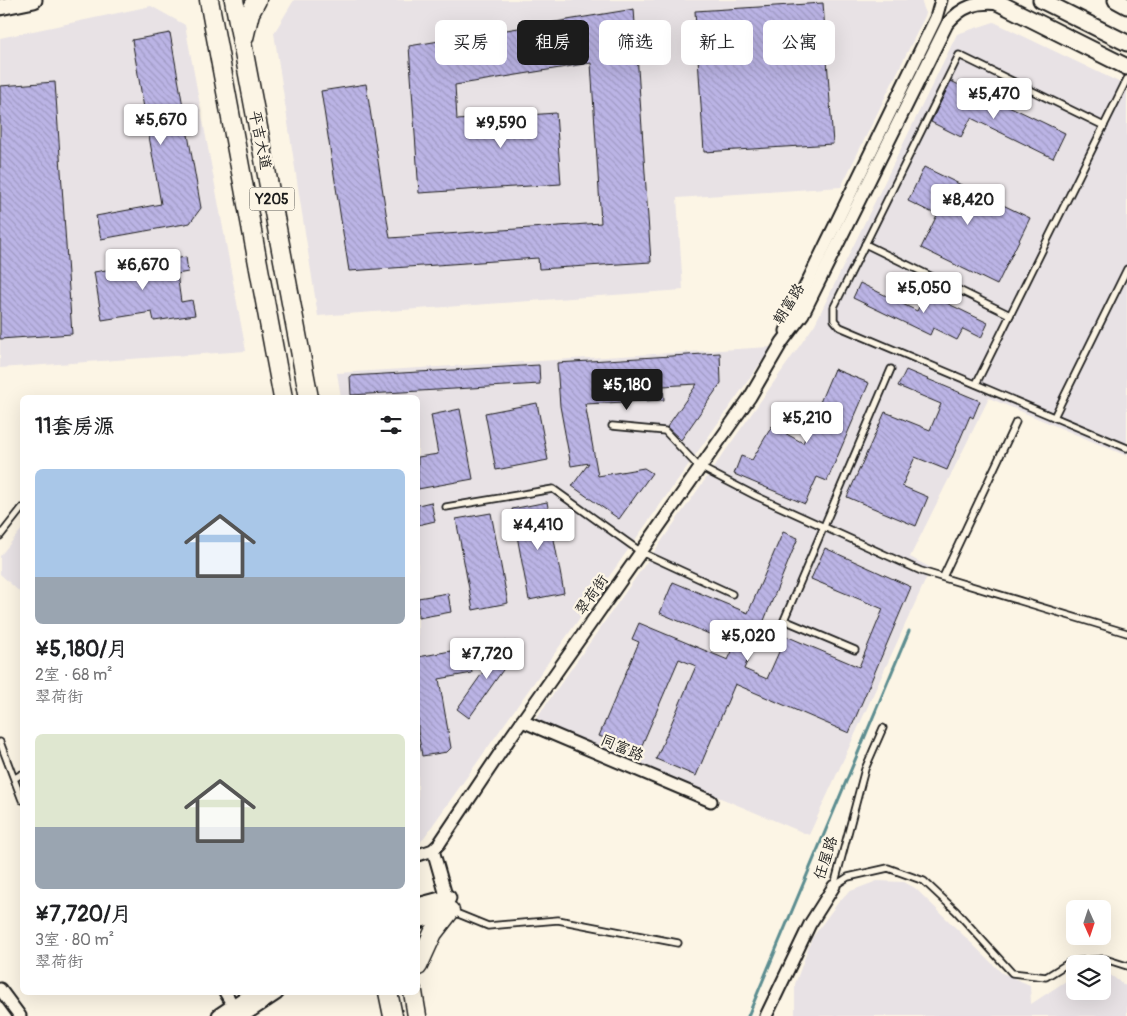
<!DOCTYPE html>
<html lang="zh">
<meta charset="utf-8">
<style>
:root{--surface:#fff;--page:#f6f6f6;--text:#202124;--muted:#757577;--accent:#1c1c1c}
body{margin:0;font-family:Pangolin,"LXGW WenKai TC",sans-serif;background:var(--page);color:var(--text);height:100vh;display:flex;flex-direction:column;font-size:19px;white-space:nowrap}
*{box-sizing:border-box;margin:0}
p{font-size:16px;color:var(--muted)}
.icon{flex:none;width:28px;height:28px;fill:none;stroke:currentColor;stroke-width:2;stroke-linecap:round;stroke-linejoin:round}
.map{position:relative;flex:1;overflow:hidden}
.drawer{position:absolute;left:20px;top:395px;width:400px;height:600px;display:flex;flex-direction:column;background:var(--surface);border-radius:8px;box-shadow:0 5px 20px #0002}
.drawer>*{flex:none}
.hud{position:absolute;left:435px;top:20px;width:475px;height:45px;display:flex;gap:10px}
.needle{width:32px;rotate:177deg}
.controls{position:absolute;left:1066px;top:900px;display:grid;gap:10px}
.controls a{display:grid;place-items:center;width:45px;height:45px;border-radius:8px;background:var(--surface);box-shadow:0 5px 20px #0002;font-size:25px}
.price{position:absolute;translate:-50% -42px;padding:0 11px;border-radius:5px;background:#fff;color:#222;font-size:16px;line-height:32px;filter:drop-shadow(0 1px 2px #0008)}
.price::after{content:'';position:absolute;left:50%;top:30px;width:15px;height:11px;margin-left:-8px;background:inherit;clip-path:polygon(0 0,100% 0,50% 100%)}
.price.selected{background:var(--accent);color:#fff}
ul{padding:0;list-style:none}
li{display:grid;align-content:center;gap:10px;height:265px;padding:0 15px}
li span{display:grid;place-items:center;height:155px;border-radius:8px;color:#555}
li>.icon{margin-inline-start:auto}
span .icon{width:90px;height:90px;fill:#fffc;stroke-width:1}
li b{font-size:21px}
h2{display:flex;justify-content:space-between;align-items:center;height:60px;padding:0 15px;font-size:21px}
.tag{padding:0 18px;border-radius:8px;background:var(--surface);box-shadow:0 5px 20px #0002;font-size:18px;line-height:45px}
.tag.selected{background:var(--accent);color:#fff}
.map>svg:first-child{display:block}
.built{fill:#e8e2e5}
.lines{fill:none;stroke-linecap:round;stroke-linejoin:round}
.stream{stroke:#5c8d90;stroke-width:3}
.building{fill:url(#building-back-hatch);stroke:#1c1c1c}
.lane-casing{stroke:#1c1c1c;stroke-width:9}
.street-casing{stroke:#1c1c1c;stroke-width:15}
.secondary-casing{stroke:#1c1c1c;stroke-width:19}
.primary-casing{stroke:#1c1c1c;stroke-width:21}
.lane{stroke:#fcf5e5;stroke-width:5.5}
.street{stroke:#fcf5e5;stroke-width:11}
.secondary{stroke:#fcf5e5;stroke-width:15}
.primary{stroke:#fcf5e5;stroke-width:18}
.labels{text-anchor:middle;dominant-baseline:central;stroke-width:4.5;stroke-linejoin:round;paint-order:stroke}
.shield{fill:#fcf5e5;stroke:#5f5d58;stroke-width:1}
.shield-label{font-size:14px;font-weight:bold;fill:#1c1c1c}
.street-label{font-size:15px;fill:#1c1c1c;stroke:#fcf5e5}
</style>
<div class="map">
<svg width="1127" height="1016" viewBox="0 0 1127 1016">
<defs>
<pattern id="building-back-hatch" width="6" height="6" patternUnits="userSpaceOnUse" patternTransform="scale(1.25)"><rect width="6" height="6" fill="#bbb4e5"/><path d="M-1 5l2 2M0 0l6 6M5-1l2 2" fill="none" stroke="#a09ac4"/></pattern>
</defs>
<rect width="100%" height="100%" fill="#fcf5e5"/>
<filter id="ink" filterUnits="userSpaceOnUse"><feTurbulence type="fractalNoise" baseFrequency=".02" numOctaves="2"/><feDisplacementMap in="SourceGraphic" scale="10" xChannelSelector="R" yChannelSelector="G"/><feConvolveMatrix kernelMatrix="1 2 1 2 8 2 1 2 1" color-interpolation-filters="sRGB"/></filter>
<g filter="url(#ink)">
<g class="built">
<path d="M294,0h627l5,14 -85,173 -164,11 6,92 -365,26 -44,-283z"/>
<path d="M151,6l34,19 61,326 -246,17v-330z"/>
<path d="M994,22l133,64v370l-138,-58 -79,159 21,11 -122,267 -274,-115 280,-396 142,-290z"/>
<path d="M772,347l-352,496 -2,-16v-429l-77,-1 -4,-24z"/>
<path d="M22,529v65l-22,-20v-18z"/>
<path d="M877,881l27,1 11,6 87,85 28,12 1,19 35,-23 9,-3v13h27l1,-17h6l18,13v29h-332v-32l17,-46 25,-34 11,-12z"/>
</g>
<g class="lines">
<path class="stream" d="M748,1016l161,-385"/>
</g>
<g class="building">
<path d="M823,3l10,141 -129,8 -9,-141z"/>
<path d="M634,9l17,253 -112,7 -1,-11 -189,13 -28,-180 45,-7 24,154 211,-15 -10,-160 -136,22 2,35 99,-7 5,71 -142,9 -10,-147z"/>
<path d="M170,33l31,175 -11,15 -89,16 -5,-23 65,-12 -29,-164z"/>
<path d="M951,81l40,20 1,-3 73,35 -12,25 -82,-40 -10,19 -30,-15z"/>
<path d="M55,82l17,252 -72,5v-253z"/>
<path d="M924,167l106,51 -33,67 -76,-37 16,-33 -29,-14z"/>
<path d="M186,257l2,15 -11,2 4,28 11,-2 3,15 -41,6 -2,-9 -50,8 -8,-48z"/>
<path d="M860,283l57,28 9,-18 62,30 -7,15 -18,-9 -6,11 -24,-12 -3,7 -77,-37z"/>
<path d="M720,353l1,30 -40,57 -14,-13 30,-43 -34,2 1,14 -79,4 13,72 46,-8 8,5 -33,46 -47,-33 17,-23 -18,3 -11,-60 -3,-43z"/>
<path d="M539,365l1,19 -189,11 -1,-19z"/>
<path d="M834,369l35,14 -42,98 -10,-4 -12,27 -71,-30 7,-18 11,4 20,-34 31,17z"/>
<path d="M906,370l74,31 -7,17 -3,-2 -23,54 -32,-13 -13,29 26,11 -12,29 -69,-29 38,-85 45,18 11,-26 -43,-18z"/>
<path d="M537,403l11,57 -52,10 -11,-57z"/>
<path d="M460,409l13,70 -55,10v-32l20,-3 -7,-39z"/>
<path d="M431,502l4,19 -17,4v-20z"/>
<path d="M547,502l17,91 -35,7 -17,-91z"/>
<path d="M491,513l17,90 -35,7 -17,-91z"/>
<path d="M783,532l15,6 -54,131 23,10 19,-43 73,31 24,-58 -72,-30 14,-31 86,39 -62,146 -114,-49 -39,92 -40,-17 40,-93 -17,-7 -40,93 -40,-16 40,-94 -7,-3 7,-16 89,37 7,-15 -75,-32 13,-31 75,31z"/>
<path d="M448,593l3,19 -33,6v-20z"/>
<path d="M505,641l12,9 -48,68 -12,-9z"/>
<path d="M467,648l5,25 -33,6 12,69 -4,4 -25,4 -4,-25v-74z"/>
</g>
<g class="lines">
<g class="lane-casing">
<g id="lane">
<path d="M1104,126l-145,-71 -125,252v13l6,7 287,121"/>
<path d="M865,244l145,71"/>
<path d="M976,384l151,-305"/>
<path d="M1054,417l73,-148"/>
<path d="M612,426l53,5 33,35 58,30 165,75 206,62"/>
<path d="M446,507l107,-18 88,63 91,42"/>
<path d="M0,536l22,-28"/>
<path d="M943,577l73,-155"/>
<path d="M855,650l-71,-30 107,-251"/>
<path d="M0,742l22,58"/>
<path d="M15,778l7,-4"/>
<path d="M834,886l14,-9 40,-9 36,13 32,30 56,62 34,4 24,-15 35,-3 22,7"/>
<path d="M834,886l31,-117 18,-41"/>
<path d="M451,911l37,15 70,-6 120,23"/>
</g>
</g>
<g class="street-casing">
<g id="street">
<path d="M786,331l16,-38 134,-275 5,-18"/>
<path d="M522,721l189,80"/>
<path d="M433,850l16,56"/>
<path d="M418,855l15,-5 6,-6 71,-106 240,-341 32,-55 21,-28 144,-290c15,-18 30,-23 53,-20"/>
<path d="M0,989l20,27"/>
<path d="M225,992l9,15"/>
<path d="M766,1016l44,-92 24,-38"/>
</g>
</g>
<g class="secondary-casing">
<g id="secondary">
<path d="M993,0l134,67"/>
<path d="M1041,0l86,43"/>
<path d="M1116,0l11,6"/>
<path d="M0,7l34,-7"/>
<path d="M418,906l30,-8"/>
<path d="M418,920l32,-9"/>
<path d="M220,1016l36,-24"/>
<path d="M240,1016l36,-24"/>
</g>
</g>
<g class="primary-casing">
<g id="primary">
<path d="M209,0l74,398"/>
<path d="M234,0l75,398"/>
<path d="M244,38l6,-25 7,-13"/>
<path d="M418,966l15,-33 17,-22"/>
<path d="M388,992l5,24"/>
<path d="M413,992l4,24"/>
</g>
</g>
<use href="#lane" class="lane"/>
<use href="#street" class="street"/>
<use href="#secondary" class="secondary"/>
<use href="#primary" class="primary"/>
</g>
</g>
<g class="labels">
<rect class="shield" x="249.5" y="187.5" width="45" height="23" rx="4"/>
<g class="shield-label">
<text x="272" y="199">Y205</text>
</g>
<g class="street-label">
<text transform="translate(260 140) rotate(79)">平吉大道</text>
<text transform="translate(789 304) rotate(-58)">朝富路</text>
<text transform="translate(592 595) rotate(-55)">翠荷街</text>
<text transform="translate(622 748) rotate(23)">同富路</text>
<text transform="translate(826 858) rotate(-72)">任屋路</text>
</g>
</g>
</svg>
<div class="controls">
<a><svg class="needle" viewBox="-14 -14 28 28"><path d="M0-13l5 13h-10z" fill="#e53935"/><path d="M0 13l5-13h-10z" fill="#757577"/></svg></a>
<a><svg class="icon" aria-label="layers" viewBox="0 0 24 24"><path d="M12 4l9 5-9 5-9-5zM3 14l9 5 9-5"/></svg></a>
</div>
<b class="price" style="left:994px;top:120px">¥5,470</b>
<b class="price" style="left:161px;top:146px">¥5,670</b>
<b class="price" style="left:501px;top:149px">¥9,590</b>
<b class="price" style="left:968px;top:226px">¥8,420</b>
<b class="price" style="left:143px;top:291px">¥6,670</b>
<b class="price" style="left:924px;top:314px">¥5,050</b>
<b class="price selected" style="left:627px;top:411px">¥5,180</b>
<b class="price" style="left:807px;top:444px">¥5,210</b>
<b class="price" style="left:538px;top:551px">¥4,410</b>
<b class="price" style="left:748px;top:662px">¥5,020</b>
<b class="price" style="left:487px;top:680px">¥7,720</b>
<div class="hud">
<a class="tag">买房</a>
<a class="tag selected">租房</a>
<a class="tag">筛选</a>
<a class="tag">新上</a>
<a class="tag">公寓</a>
</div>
<section class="drawer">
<h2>11套房源<svg class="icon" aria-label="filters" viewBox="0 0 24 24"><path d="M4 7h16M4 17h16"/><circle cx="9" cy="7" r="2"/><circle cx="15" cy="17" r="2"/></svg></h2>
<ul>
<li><span style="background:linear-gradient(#a9c7e8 70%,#9aa5b1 0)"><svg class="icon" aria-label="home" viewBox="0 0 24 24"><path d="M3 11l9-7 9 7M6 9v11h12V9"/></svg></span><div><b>¥5,180/月</b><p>2室 · 68 m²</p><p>翠荷街</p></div></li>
<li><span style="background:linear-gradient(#dfe7d0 60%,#9aa5b1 0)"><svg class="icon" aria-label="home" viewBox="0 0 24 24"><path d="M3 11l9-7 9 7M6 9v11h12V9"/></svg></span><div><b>¥7,720/月</b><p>3室 · 80 m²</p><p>翠荷街</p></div></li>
</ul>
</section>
</div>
